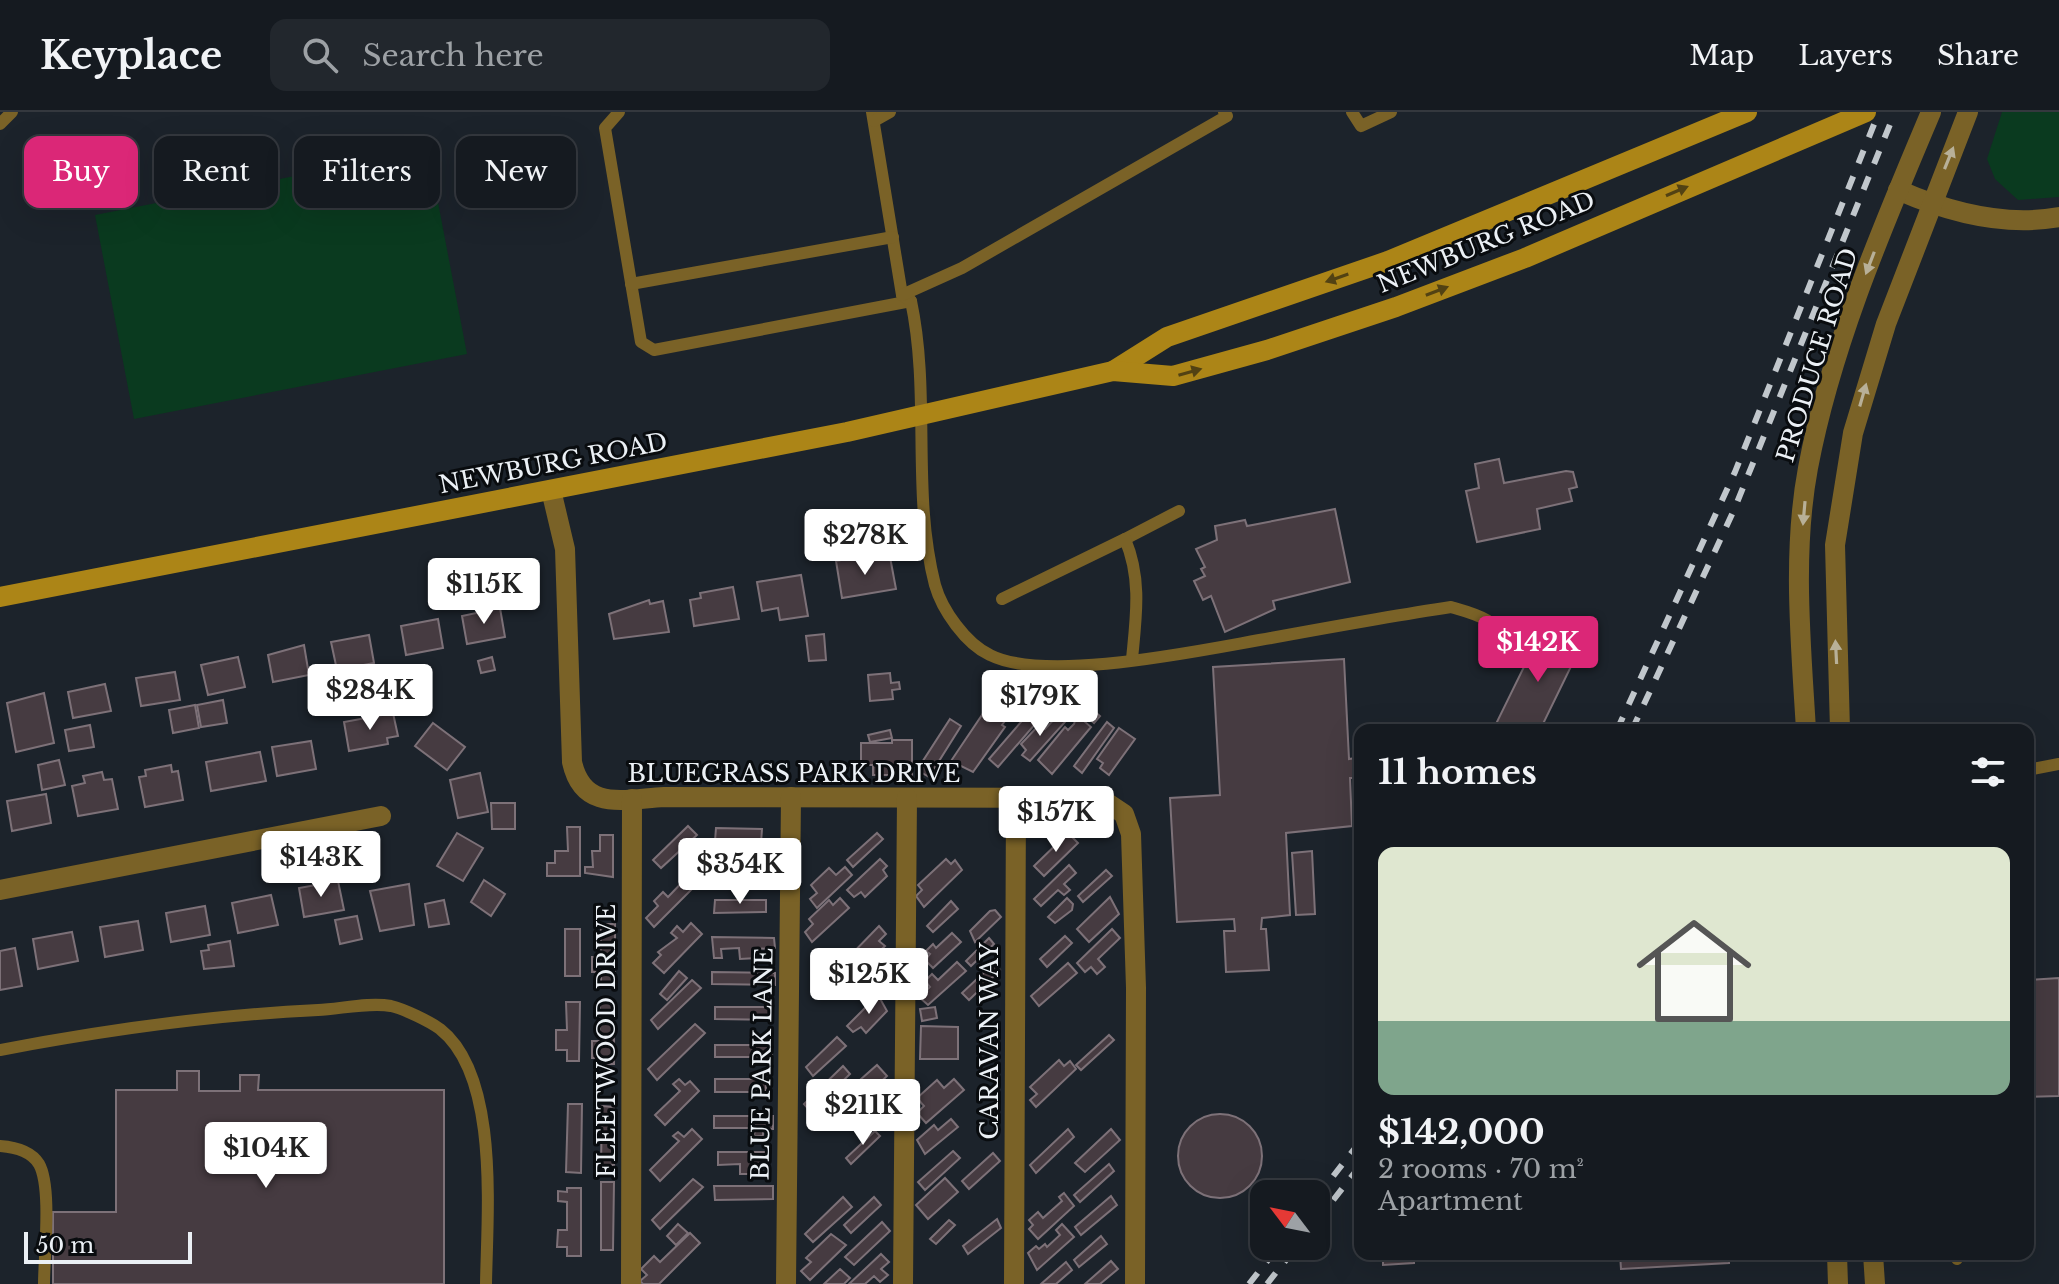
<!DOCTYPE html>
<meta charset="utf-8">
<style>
:root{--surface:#151a20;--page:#22272d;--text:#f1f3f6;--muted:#9da1a5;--line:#34383e;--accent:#db2777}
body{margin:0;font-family:"Libre Baskerville",serif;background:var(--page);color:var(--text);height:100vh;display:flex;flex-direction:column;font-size:30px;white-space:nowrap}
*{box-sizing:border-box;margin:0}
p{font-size:26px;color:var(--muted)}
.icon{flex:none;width:44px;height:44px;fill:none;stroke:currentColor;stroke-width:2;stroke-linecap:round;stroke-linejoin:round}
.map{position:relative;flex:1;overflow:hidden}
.details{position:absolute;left:1354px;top:612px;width:680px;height:536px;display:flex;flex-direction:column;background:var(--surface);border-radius:16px;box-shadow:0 8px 32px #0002,0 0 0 2px var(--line)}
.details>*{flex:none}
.banner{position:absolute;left:24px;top:24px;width:760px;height:72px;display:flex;gap:16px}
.needle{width:52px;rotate:302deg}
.buttons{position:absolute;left:1250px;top:1068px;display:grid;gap:16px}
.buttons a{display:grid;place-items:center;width:80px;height:80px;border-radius:16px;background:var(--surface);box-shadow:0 8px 32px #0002,0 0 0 2px var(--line);font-size:40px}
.scale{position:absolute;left:24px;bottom:20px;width:168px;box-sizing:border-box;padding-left:8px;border:4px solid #ebf0f5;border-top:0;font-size:22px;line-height:28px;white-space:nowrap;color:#ebf0f5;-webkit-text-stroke:6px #090c0f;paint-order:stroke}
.price{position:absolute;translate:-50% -68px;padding:0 18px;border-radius:8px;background:#fff;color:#222;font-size:26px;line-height:52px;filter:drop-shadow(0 2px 4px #0008)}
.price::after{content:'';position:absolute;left:50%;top:48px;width:24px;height:18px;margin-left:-12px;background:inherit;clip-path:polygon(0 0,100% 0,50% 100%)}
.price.on{background:var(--accent);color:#fff}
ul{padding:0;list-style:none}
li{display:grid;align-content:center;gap:16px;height:424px;padding:0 24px}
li+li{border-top:2px solid var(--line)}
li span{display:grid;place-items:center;height:248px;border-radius:16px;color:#555}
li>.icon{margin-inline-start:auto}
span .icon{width:144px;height:144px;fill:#fffc;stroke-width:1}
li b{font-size:34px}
h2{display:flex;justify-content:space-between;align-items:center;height:96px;padding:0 24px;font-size:34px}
.pill{padding:0 28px;border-radius:16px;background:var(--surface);box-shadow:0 8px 32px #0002,0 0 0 2px var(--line);font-size:28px;line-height:72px}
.pill.on{background:var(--accent);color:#fff}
header{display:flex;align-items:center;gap:48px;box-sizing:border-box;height:112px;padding:0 40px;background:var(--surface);border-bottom:2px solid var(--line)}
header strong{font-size:38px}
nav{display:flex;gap:44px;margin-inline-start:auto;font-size:28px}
.search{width:560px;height:72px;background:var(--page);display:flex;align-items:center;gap:20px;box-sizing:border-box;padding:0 28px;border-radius:16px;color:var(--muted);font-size:30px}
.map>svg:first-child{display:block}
.green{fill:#0a3a1f}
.building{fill:#463b41;stroke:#7d7178;stroke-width:2}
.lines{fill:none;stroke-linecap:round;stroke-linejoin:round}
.service{stroke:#7a6227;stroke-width:12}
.minor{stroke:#7a6227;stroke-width:20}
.tertiary{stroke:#7a6227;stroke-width:20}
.secondary{stroke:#ac8517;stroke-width:20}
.rail{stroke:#c1c7cc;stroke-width:6;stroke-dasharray:14 14;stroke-linecap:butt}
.oneway{fill:#b8b098}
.oneway2{fill:#524213}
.labels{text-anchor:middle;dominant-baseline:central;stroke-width:6;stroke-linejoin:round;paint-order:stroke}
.street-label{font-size:24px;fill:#ebf0f5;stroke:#090c0f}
</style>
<header>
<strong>Keyplace</strong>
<div class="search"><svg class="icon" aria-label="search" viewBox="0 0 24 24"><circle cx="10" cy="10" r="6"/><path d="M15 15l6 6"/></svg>Search here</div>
<nav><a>Map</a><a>Layers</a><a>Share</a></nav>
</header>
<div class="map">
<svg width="2059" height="1172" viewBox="0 0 2059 1172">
<rect width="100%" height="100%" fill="#1c232b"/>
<g class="green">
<path d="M2002,0h57v85l-41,3 -23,-21 -8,-20z"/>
<path d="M428,38l39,204 -333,65 -39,-204z"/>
</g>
<g class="building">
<path d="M1499,347l5,24 62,-12 7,1 4,15 -8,2 3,12 -35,8 3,20 -63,13 -11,-51 13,-3 -4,-24z"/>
<path d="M1335,397l15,73 -77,19 2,8 -50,23 -14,-36 -8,4 -9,-19 11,-5 -4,-7 4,-2 -9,-18 21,-9 -2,-14 30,-6 2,6z"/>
<path d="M857,445l1,6 32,-6 6,32 -54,9 -6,-37z"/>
<path d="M801,463l7,41 -28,4 -2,-12 -16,3 -5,-29z"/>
<path d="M733,475l6,32 -45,7 -4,-26 11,-2 -1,-5z"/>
<path d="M649,488l1,4 13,-3 6,31 -55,7 -5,-25z"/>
<path d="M500,496l5,29 -38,7 -5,-28z"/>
<path d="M438,507l5,29 -37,7 -5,-29z"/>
<path d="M1542,518l38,18 -40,82h-47z"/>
<path d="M824,522l2,26 -17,1 -3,-25z"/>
<path d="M369,523l5,28 -37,7 -6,-28z"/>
<path d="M304,533l5,30 -36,7 -5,-27z"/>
<path d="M238,545l7,30 -37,8 -7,-30z"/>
<path d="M492,545l3,13 -14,3 -3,-12z"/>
<path d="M1344,547l5,100 7,-1 1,20h-7l2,48 -66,7 4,82 -28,3 -1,11h5l3,41 -43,2 -2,-41h11l-1,-12 -57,3 -7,-124 50,-3 -7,-128z"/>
<path d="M175,560l5,28 -39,6 -5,-28z"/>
<path d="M890,561l1,10 8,-1 1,7 -8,1 1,9 -23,2 -2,-26z"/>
<path d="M105,572l6,27 -38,7 -5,-26z"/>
<path d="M44,581l10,50 -38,9 -9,-49z"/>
<path d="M223,588l4,23 -26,4 -4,-22z"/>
<path d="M1086,592l14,12 -6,7 -14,-12z"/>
<path d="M195,593l4,23 -26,5 -4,-23z"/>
<path d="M1001,599l7,6 -6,8 3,2 -32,45 -22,-11 33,-49 10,8z"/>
<path d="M393,601l5,23 -11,2 1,6 -39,7 -5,-29z"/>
<path d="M1027,603l9,8 -38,44 -9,-8z"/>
<path d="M1077,603l14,12 -39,47 -14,-14 27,-33 3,3 6,-6z"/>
<path d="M1057,604l8,6 -35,39 -8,-6 4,-5 -5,-6 19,-20 5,5z"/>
<path d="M950,607l11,7 -32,51 -12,-7z"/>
<path d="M1107,610l7,6 -32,45 -8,-7z"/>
<path d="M433,611l32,24 -18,23 -32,-24z"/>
<path d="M90,613l4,22 -25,4 -4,-21z"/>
<path d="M1119,616l16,11 -26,36 -9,-7 3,-5 -6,-4z"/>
<path d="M890,618l2,8 -22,4 -2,-7z"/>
<path d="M892,628h20v35h-39v-10h-12v-22h31z"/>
<path d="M311,629l5,28 -39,7 -5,-29z"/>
<path d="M260,640l6,29 -55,10 -5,-29z"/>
<path d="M59,648l6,25 -23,5 -4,-25z"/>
<path d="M171,653l1,7 6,-1 5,29 -38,7 -6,-30 7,-1 -1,-6z"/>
<path d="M102,660l2,8 8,-1 6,30 -40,7 -6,-30 13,-3 -2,-7z"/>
<path d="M480,661l8,39 -30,6 -8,-38z"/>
<path d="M46,682l5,29 -39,8 -5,-30z"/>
<path d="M491,691h24v26h-23z"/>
<path d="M688,714l9,9 -36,33 -8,-8z"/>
<path d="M567,715h13v49h-33v-13h8v-12h13z"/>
<path d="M716,716l46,1 -1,14 -46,-2z"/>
<path d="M457,721l26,15 -20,33 -26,-15z"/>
<path d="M877,721l6,6 -30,28 -6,-7z"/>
<path d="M1068,721l10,10 -34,33 -10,-10z"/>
<path d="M600,723h13v42l-28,-4v-6h8l-1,-16h8z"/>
<path d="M1312,739l3,63 -19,1 -4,-62z"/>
<path d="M880,747l7,7 -4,4 4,6 -22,21 -4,-5 -7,5 -7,-7z"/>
<path d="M946,747l5,5 4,-4 7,10 -38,37 -8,-11 6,-6 -4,-5z"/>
<path d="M713,752h59l1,24h-22v-12h-15l1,11h-12l-1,-11h-11z"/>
<path d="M1069,753l7,8 -12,11 6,6 -6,5 -6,-5 -17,16 -7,-7z"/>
<path d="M845,755l7,8 -35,33 -7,-9 7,-6 -6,-8 18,-17 7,7z"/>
<path d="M1106,758l6,6 -29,26 -5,-6z"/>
<path d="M691,761l8,9 -45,45 -8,-9 12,-12 -4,-5 9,-9 5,5z"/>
<path d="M484,768l21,14 -14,22 -20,-14z"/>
<path d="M338,769l6,29 -40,7 -5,-29z"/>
<path d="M409,772l5,41 -34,6 -10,-40z"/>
<path d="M271,783l7,30 -40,8 -6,-30z"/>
<path d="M1110,785l9,17 -30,28 -12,-13z"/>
<path d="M840,786l9,10 -37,34 -7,-10 8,-8 -4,-5 20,-19 4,5z"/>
<path d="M1067,786l6,6 -1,6 -17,13 -7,-6z"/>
<path d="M444,788l5,24 -20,3 -4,-23z"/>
<path d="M715,788h51v12l-52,1z"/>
<path d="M951,789l7,8 -25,23 -6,-6z"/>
<path d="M205,794l5,29 -39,7 -5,-29z"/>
<path d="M995,798l6,7 -26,25 -5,-11 20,-20z"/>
<path d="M357,804l5,23 -22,5 -5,-24z"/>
<path d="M138,809l5,29 -38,7 -5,-30z"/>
<path d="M691,811l11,11 -38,39 -11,-10 8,-8 -3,-3 19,-14 -6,-5 6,-7 6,6z"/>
<path d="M601,812h14v63h-14v-15h-9v-15h9z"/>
<path d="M879,814l7,8 -7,7 6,5 -18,17 -5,-5 -11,11 -7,-7z"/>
<rect x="565" y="817" width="15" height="47"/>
<path d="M1112,817l8,9 -22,21 7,8 -8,7 -6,-7 -6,5 -8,-9z"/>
<path d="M72,820l6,29 -40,8 -5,-30z"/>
<path d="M952,821l9,9 -28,26 -8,-8 5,-6 -4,-3 7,-7 3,4z"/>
<path d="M1065,824l7,7 -25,24 -7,-8z"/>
<path d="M712,825l62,1 1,10 -19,1 1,9 -17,1 -1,-11 -18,1 1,9h-8z"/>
<path d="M989,826l5,6 -23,22 -5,-5z"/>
<path d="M230,829l4,25 -30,3 -3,-18 8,-1 -1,-5z"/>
<path d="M15,836l7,38 -22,4v-39z"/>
<path d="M957,850l9,9 -38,34 -9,-8 11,-10 -5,-6 7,-7 6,6z"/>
<path d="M994,851l6,7 -31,30 -7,-7z"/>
<path d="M1068,851l9,10 -38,33 -8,-10z"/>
<path d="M679,859l8,7 -20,22 -7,-6z"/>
<path d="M712,860l63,1v12l-63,-1z"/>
<path d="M2059,866v118l-31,1v-117z"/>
<path d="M692,868l9,8 -43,41 -7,-9z"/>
<path d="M878,883l9,16 -21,22 -5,-6 -8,5 -6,-6z"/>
<path d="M566,890h14l-1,59h-12v-11h-11v-20h11z"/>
<path d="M600,890h14v62h-14v-6h-8v-17h8z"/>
<path d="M715,895h58v13l-58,-1z"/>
<path d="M935,895l2,11 -15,3 -2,-12z"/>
<path d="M695,912l10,9 -48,47 -9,-11z"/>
<path d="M921,914l37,1v32h-38z"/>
<path d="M1109,923l5,5 -33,30 -5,-5z"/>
<path d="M837,925l9,9 -33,30 -7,-9z"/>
<path d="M715,933h57v12h-5v8h-10v-8h-42z"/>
<path d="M1059,948l5,6 6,-5 6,8 -40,38 -6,-7 7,-6 -7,-7z"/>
<path d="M877,953l10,11 -15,14 -5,-5 -9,8 -6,-6z"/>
<path d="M843,954l7,8 -39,38 -7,-8z"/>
<path d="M177,959h22v20h41v-16h19l-1,15h186v194h-391v-72h63v-122h61z"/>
<path d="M679,967l6,6 5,-4 9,10 -34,34 -10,-10 25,-24 -7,-7z"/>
<rect x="715" y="967" width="51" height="13"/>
<path d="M954,967l10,11 -38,33 -9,-10 7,-7 -7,-8 20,-18 7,8z"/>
<path d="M874,985l8,14 -5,5 -4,-4 -16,15 -7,-7z"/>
<path d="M568,992h14l-1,69 -15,-1z"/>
<path d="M602,994l12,1v58h-13z"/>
<circle cx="1220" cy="1044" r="42"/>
<path d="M714,1004h59v13h-10v7h-9l1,-8h-41z"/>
<path d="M951,1007l7,8 -33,27 -8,-14 17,-15 4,5z"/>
<path d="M692,1017l10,10 -42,42 -10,-11 29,-29 -6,-5 5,-4 6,5z"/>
<path d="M1068,1017l6,8 -38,36 -6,-8z"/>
<path d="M1111,1017l9,11 -35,32 -10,-9z"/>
<path d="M875,1019l5,5 -29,28 -5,-6z"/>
<path d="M953,1039l7,7 -35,32 -7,-8z"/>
<path d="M718,1040h51v13h-15l1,9h-15v-10l-22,1z"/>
<path d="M993,1041l7,8 -31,28 -7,-8z"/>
<path d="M1109,1052l5,7 -34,31 -6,-7z"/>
<path d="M945,1066l13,14 -30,27 -12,-14z"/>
<path d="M693,1067l10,8 -43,42 -8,-9z"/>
<path d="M601,1070h13l-1,68h-12z"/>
<path d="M714,1074h59v13l-58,1z"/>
<path d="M567,1076h14v68h-14v-9h-10l1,-17h9v-28l-9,-1v-10l9,1z"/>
<path d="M1064,1081l10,13 -36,33 -9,-10 4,-4 -4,-5 9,-8 5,6 19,-17 -3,-4z"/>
<path d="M1111,1084l6,9 -36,30 -6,-8z"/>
<path d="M843,1085l9,10 -39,35 -8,-8z"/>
<path d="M874,1085l7,8 -30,28 -7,-8z"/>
<path d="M997,1107l4,9 -33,26 -5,-8z"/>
<path d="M949,1108l6,5 -19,19 -6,-5z"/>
<path d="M882,1110l8,9 -36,34 -9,-8z"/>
<path d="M678,1112l10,9 -12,12 -9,-9z"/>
<path d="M1062,1112l12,13 -37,33 -9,-17 8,-7 3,3 6,-5 2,3 13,-12 -4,-5z"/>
<path d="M690,1121l10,10 -41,41h-16l-3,-3 7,-6 -6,-6 13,-13 6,6z"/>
<path d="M831,1122l15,11 -36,35 -9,-9 10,-9 -5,-4z"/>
<path d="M1101,1124l6,8 -28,23 -5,-7z"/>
<path d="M881,1142l8,8 -8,7 7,6 -8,7 -6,-6 -9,8h-16z"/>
<path d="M1383,1142h31v9l-31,2z"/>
<path d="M1620,1142h109v9l-108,6z"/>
<path d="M1111,1149l7,8 -18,15h-15z"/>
<path d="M1066,1150l6,8 -16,14h-15z"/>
<path d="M840,1157l10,9 -6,6h-20z"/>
</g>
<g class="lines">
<g class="service">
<path d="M619,0l-14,16 36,214 13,8 257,-49"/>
<path d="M872,0l30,183 9,6c20,94 0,191 24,284 7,25 31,59 55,70 57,29 216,-6 281,-17 60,-11 120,-22 180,-31 28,8 46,12 58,41"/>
<path d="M1352,0l9,14 30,-14"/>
<path d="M874,9l16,-9"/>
<path d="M0,12l12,-12"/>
<path d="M631,172l262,-47"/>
<path d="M902,183l60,-27 265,-152 -3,-4"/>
<path d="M1125,427l54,-28"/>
<path d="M1002,487l123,-60c17,40 11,78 7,120"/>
<path d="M2028,658l31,-6"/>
<path d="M0,938c105,-20 211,-35 318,-40 22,-1 51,-8 73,-4 13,3 38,15 49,23 60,47 47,186 46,255"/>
<path d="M0,1034c14,1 31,5 39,18 13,23 5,92 5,120"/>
<path d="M1956,1142l1,5"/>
</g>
<g class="minor">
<path d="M1898,78c50,22 107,37 161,27"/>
<path d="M551,378l14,59 7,213c11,50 52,37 92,35l436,1 24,16 7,20 5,154 -1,296"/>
<path d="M0,778l381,-74"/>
<path d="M631,1172l1,-485"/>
<path d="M786,1172l5,-487"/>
<path d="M903,1172l4,-486"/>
<path d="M1014,1172l2,-487"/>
</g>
<g class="tertiary">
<path d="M1806,618c-5,-85 -14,-177 2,-262 23,-122 75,-242 123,-356"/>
<path d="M1840,618l-5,-185 18,-112 33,-109 82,-212"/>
<path d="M1837,1142l1,30"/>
<path d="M1873,1142l2,30"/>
</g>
<g class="secondary">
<path d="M1113,259l54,-34 221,-76 359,-149"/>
<path d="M0,485l847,-165 266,-61 60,5 94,-26 129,-43 129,-49 341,-146"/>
</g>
<g class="rail">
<path d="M1617,618l118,-258 144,-360"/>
<path d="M1632,618l102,-220 161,-398"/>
<path d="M1316,1086l44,-56"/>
<path d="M1316,1110l44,-56"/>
<path d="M1249,1172l30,-38"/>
<path d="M1267,1172l30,-38"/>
</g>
</g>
<defs><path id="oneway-solid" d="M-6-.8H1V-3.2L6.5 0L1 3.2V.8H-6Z" transform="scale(2)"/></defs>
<g class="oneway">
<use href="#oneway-solid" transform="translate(1949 46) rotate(-68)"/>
<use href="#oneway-solid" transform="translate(1870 151) rotate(111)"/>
<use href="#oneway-solid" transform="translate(1863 283) rotate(-74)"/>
<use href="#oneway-solid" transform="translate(1804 401) rotate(95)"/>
<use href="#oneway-solid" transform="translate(1836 540) rotate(-93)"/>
</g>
<g class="oneway2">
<use href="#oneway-solid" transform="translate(1677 79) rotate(-23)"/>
<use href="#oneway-solid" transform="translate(1337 166) rotate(161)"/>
<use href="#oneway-solid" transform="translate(1437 179) rotate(-21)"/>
<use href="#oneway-solid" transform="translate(1190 260) rotate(-16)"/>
</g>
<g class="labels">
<g class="street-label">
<text transform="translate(1486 130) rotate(-22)">NEWBURG ROAD</text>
<text transform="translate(1817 243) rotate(-73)">PRODUCE ROAD</text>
<text transform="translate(553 351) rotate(-11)">NEWBURG ROAD</text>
<text x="794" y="661">BLUEGRASS PARK DRIVE</text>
<text transform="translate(606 929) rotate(-90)">FLEETWOOD DRIVE</text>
<text transform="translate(989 929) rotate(-90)">CARAVAN WAY</text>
<text transform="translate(762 952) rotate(-89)">BLUE PARK LANE</text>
</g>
</g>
</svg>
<div class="buttons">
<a><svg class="needle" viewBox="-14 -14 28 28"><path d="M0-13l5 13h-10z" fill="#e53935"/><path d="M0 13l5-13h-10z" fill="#9da1a5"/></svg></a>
</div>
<div class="scale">50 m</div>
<b class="price" style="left:865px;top:465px">$278K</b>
<b class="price" style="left:484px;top:514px">$115K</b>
<b class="price on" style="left:1538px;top:572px">$142K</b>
<b class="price" style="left:370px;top:620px">$284K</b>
<b class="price" style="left:1040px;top:626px">$179K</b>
<b class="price" style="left:1056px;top:742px">$157K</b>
<b class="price" style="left:321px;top:787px">$143K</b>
<b class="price" style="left:740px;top:794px">$354K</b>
<b class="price" style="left:869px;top:904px">$125K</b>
<b class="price" style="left:863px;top:1035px">$211K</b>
<b class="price" style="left:266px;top:1078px">$104K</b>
<div class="banner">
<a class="pill on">Buy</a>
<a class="pill">Rent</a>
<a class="pill">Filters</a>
<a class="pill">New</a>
</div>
<section class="details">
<h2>11 homes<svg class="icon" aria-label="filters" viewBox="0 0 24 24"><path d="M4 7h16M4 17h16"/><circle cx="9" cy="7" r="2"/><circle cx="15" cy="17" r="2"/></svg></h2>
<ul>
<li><span style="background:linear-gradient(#dfe7d0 70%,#7fa58c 0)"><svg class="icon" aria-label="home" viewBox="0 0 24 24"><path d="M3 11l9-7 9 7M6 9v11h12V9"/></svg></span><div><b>$142,000</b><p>2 rooms · 70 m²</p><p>Apartment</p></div></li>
</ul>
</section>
</div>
